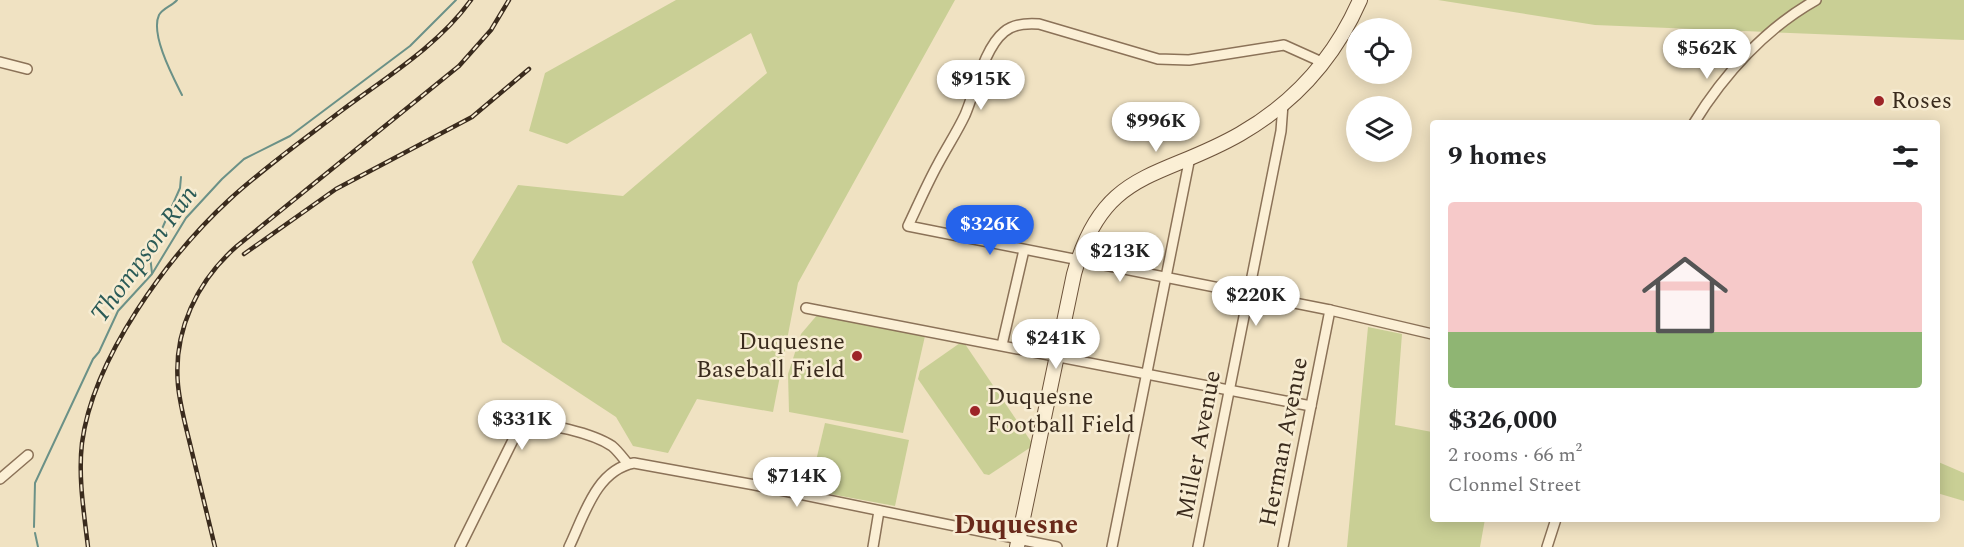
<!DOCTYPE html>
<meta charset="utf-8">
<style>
:root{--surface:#fff;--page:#f6f6f6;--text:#202124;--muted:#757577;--accent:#2563eb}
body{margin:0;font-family:Spectral,serif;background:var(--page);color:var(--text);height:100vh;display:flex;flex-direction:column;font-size:22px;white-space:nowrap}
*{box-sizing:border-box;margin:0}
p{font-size:20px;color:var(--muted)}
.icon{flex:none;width:33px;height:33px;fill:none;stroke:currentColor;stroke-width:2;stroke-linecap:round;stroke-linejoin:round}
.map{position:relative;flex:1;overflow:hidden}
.drawer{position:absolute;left:1430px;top:120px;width:510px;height:402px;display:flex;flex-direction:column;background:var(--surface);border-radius:6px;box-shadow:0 3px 15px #0003}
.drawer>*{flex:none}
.tools{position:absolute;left:1346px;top:18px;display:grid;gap:12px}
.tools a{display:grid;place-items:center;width:66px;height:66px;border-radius:50%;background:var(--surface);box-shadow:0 3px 15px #0003;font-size:30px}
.price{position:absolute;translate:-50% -51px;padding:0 14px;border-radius:21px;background:#fff;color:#222;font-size:20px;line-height:39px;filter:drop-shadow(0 2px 3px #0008)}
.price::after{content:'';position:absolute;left:50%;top:36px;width:18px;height:14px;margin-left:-9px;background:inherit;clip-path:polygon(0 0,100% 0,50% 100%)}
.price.on{background:var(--accent);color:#fff}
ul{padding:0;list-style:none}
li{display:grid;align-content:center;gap:12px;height:318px;padding:0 18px}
li span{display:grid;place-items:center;height:186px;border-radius:6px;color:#555}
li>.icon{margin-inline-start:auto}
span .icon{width:108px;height:108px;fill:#fffc;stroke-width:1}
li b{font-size:26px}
h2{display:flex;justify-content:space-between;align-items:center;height:72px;padding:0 18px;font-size:26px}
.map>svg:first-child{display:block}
.green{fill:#c9cf95}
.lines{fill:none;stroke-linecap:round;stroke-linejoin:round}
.stream{stroke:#6b9187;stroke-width:2}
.street-casing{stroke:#8b7258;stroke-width:12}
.secondary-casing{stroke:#6d533b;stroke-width:16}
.street{stroke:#fbefd5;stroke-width:9}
.secondary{stroke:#fbefd5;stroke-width:14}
.rail-casing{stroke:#3a2b1d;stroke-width:4.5}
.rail{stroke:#f7ecd2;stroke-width:2;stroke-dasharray:7;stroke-linecap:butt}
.poi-dot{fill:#9d2427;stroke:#f7ecd2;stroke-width:2}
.labels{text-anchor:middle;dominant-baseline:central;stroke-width:5;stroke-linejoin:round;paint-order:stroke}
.poi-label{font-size:24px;fill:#3a2b1d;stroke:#f7ecd2;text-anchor:start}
.street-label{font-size:24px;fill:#3a2b1d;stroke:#f7ecd2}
.water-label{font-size:26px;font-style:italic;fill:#2b5b57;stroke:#f7ecd2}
.quarter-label{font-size:27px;font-weight:bold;fill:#69291a;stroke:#f7ecd2}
</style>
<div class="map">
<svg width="1964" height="547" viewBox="0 0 1964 547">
<rect width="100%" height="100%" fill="#f0e2c2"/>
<g class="green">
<path d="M676,0h279l-157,283 -25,129 -76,-13 -29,54 -35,-7 -17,-29 -114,-75 -30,-80 46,-77 105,11 144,-123 -16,-40 -184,111 -38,-13 16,-58z"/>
<path d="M1438,0h526v40l-369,-15z"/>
<path d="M818,314l62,11 45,11 -22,97 -114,-21 -1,-38 13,-40z"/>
<path d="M1368,327l34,7 -7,91 37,7v87h53l-5,28h-133z"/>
<path d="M960,343l5,1 67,99 -1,4 -42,28 -5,-1 -66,-95 2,-8z"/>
<path d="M825,423l84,17 -14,66 -86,-16z"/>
<path d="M1936,461l28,12v28l-27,-8z"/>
</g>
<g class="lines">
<g class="stream">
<path d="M177,0c-5,6 -14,8 -18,15 -9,19 14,62 23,80"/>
<path d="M152,273l-2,-17 30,-68 1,-11"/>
<path d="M34,527l1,-44 58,-124 6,-7 19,-41 34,-37 34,-56 36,-39 22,-20 46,-23 120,-90 46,-46"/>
<path d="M35,533l3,14"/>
</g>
<g class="street-casing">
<g id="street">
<path d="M0,62l27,7"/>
<path d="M1324,63l-40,-18 -95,15 -31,-1 -119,-35c-13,-1 -26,0 -35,8 -20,16 -29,60 -39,83 -8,17 -18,32 -27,49 -11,20 -20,41 -30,62l422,84 102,24"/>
<path d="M1694,123c30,-49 72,-95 122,-123"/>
<path d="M806,308l505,98"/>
<path d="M1002,345l22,-95"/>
<path d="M0,479l28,-24"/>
<path d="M460,547l57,-115 7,-7c21,-4 70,9 88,21 6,5 11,12 16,18"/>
<path d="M569,547c15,-31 27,-77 65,-84l121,22 302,62"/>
<path d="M873,547l6,-36"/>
<path d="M1112,547l78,-390"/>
<path d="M1198,547l83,-416 2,-27"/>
<path d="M1283,547l47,-237"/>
<path d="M1547,547l9,-28"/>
</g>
</g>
<g class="secondary-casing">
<path id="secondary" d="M1017,547l57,-273c29,-106 86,-94 166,-140 54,-31 95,-77 120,-134"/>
</g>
<use href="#street" class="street"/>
<use href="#secondary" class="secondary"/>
<g class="rail-casing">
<g id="rail">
<path d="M244,254l92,-65 136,-72 57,-48"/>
<path d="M88,547c-4,-34 -10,-70 -6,-104 11,-85 86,-187 148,-244 35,-32 73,-59 111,-88 44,-33 97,-65 130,-111"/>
<path d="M215,547c-8,-33 -16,-66 -24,-99 -5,-21 -11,-42 -13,-63 -5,-54 19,-104 59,-139l222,-180 32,-36 18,-30"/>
</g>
</g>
<use href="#rail" class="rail"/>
</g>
<g class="poi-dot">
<circle cx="1879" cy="101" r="6"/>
<circle cx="857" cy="356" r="6"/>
<circle cx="975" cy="411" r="6"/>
</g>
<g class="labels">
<g class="poi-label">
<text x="1891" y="101">Roses</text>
<text x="845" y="342" text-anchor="end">Duquesne<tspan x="845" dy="28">Baseball Field</tspan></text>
<text x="987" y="397">Duquesne<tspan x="987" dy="28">Football Field</tspan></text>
</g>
<g class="street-label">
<text transform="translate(1284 442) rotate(-79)">Herman Avenue</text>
<text transform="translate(1199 445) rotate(-79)">Miller Avenue</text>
</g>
<g class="water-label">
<text transform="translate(144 254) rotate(-54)">Thompson Run</text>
</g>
<g class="quarter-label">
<text x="1016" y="525">Duquesne</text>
</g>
</g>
</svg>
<div class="tools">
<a><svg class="icon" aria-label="locate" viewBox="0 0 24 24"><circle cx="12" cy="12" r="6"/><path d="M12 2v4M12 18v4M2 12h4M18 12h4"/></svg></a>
<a><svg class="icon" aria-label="layers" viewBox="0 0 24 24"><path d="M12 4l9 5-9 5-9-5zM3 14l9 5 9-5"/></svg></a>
</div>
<b class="price" style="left:1707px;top:80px">$562K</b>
<b class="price" style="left:981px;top:111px">$915K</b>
<b class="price" style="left:1156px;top:153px">$996K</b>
<b class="price on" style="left:990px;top:256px">$326K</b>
<b class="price" style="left:1120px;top:283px">$213K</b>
<b class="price" style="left:1256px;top:327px">$220K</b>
<b class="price" style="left:1056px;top:370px">$241K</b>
<b class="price" style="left:522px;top:451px">$331K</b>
<b class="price" style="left:797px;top:508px">$714K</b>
<section class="drawer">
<h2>9 homes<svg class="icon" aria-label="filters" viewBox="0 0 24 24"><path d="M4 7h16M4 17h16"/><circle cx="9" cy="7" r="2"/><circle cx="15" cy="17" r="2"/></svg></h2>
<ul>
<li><span style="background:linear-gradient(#f6c9c9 70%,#8fb573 0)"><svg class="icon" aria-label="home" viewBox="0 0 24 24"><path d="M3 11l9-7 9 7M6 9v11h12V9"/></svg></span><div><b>$326,000</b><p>2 rooms · 66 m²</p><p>Clonmel Street</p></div></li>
</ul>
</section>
</div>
